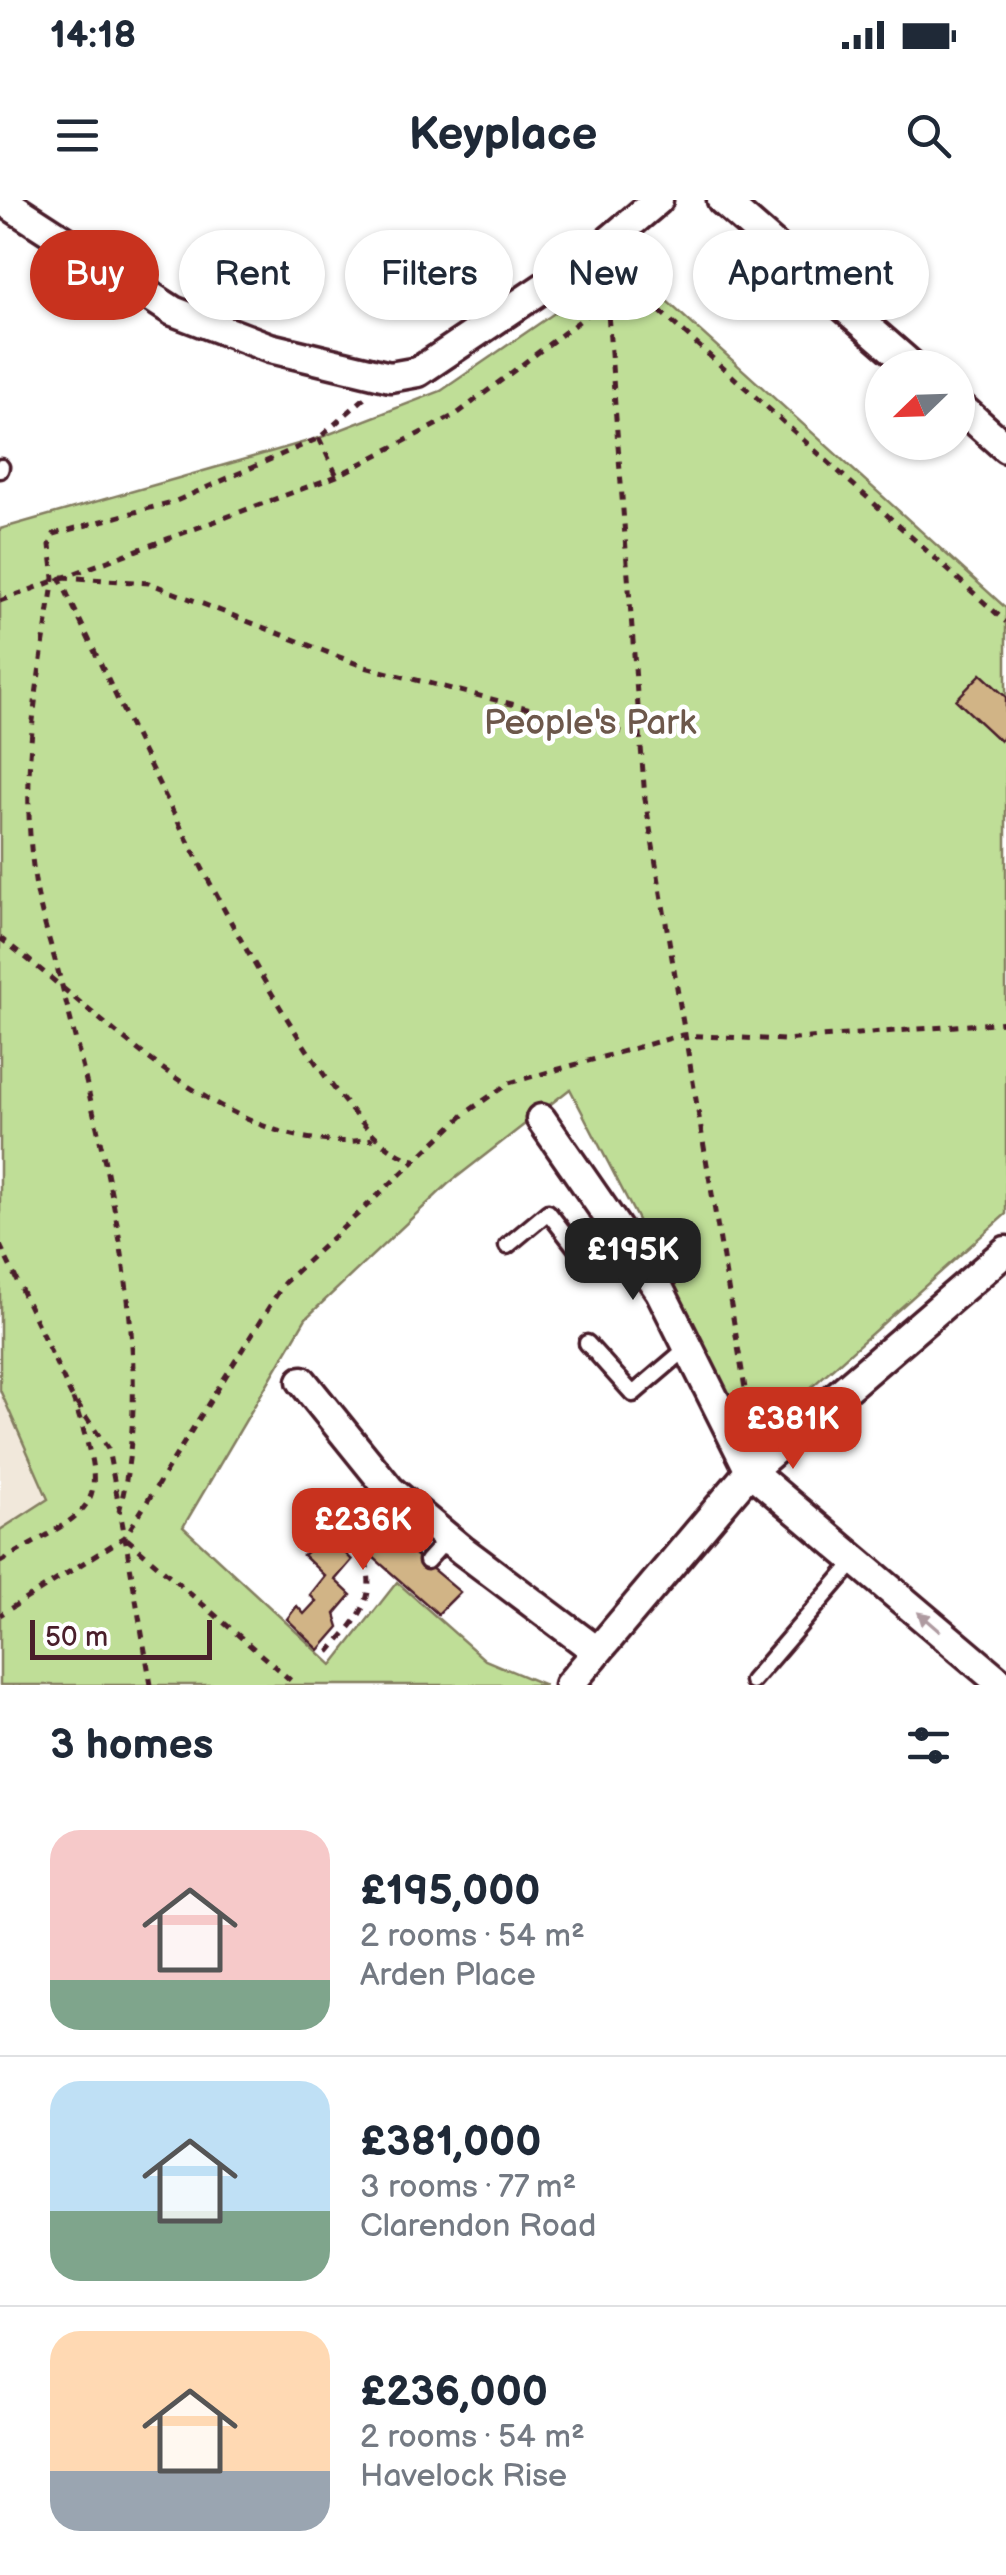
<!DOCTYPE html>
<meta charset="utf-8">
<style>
:root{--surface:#fff;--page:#f2f2f3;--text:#1f2937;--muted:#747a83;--line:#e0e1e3;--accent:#c8321e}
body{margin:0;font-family:"Balsamiq Sans",sans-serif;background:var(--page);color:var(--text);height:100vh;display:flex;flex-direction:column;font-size:38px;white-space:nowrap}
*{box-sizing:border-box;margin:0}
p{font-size:32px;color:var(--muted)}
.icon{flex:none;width:55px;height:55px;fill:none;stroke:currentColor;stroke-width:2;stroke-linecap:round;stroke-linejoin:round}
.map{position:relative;height:1485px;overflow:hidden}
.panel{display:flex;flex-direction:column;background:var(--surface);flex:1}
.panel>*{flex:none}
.top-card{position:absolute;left:30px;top:30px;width:948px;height:90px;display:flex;gap:20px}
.needle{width:65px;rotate:247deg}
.controls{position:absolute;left:865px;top:150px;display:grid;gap:20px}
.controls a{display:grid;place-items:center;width:110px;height:110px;border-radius:50%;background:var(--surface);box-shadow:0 2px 8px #0004;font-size:50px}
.scale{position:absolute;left:30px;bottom:25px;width:182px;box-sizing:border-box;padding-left:10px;border:5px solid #4a1f2b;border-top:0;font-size:28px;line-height:35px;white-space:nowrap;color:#4a1f2b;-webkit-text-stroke:8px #fff;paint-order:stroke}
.price{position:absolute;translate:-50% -85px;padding:0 22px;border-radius:20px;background:var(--accent);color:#fff;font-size:32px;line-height:65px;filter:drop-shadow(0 2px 5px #0008)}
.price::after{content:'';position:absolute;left:50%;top:60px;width:30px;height:22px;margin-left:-15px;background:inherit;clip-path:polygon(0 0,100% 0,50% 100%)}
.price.active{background:#222;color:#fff}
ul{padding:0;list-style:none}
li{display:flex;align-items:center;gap:30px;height:250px;padding:0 50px}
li+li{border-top:2px solid var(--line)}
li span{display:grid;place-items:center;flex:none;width:280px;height:200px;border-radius:30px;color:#555}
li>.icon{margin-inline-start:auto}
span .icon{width:120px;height:120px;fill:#fffc;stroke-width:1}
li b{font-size:42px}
h2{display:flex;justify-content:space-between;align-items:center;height:120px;padding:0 50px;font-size:42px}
.chip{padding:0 35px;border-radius:45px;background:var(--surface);box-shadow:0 2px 8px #0004;font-size:35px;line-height:90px}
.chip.active{background:var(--accent);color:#fff}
.status{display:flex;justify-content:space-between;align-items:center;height:70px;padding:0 50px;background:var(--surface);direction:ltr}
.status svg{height:28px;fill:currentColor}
header{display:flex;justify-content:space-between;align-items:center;height:130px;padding:0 50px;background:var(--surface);font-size:45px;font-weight:600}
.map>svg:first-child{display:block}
.built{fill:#f1e8db}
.green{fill:#bfde97;stroke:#847e61;stroke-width:2.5}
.building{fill:#d1b486;stroke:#4a1f2b;stroke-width:2.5}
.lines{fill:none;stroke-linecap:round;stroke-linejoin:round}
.lane-casing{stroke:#4a1f2b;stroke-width:21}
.street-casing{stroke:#4a1f2b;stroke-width:35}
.path{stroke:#4a1f2b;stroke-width:5;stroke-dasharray:8 8;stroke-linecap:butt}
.lane{stroke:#fff;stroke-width:14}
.street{stroke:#fff;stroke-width:28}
.oneway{fill:#ae9aa0}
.labels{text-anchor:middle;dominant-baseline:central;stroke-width:9;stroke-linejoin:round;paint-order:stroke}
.park-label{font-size:35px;fill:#6d584b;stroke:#fff}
</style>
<div class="status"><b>14:18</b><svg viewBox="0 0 49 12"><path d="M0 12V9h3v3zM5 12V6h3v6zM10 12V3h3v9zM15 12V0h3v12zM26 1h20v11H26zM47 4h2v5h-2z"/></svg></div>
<header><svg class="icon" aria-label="menu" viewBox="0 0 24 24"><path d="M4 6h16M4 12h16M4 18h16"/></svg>Keyplace<svg class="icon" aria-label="search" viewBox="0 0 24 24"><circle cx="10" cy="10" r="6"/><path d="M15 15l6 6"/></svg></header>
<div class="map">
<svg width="1006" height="1485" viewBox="0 0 1006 1485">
<rect width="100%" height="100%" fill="#fff"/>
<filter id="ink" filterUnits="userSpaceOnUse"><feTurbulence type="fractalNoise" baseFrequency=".01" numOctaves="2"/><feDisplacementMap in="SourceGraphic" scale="20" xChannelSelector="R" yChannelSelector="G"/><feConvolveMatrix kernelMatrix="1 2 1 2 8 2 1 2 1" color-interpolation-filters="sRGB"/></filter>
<g filter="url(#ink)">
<path class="built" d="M0,1190l48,109 -48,31z"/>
<path class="green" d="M626,64l380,344v606l-254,226 -182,-351 -122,95 -142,134 -123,209 149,138 65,-83 88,78 60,25h-545v-155l48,-31 -48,-109v-861l319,-91 122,-47z"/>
<g class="building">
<path d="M981,474l25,23v38l-6,6 -44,-41z"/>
<path d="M344,1307l25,17 4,-5 87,73 -22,22 -82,-72 -10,12 6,6 -17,20 16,15 -16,19 4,13 -20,23 -32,-31 10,-13 7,8 12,-13 -6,-6 15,-19 -22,-21 26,-22 -4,-4z"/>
</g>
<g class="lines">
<g class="lane-casing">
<g id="lane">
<path d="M0,270l1,-3"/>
<path d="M507,1046l41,-34 34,44 34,-28"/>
<path d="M587,1143l46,51 54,-46"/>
<path d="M372,1308l18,-18"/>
<path d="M427,1361l20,-22"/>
<path d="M752,1481l104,-121"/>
</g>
</g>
<g class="street-casing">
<g id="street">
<path d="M2,0l171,111 97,37 120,29 28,-5 177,-119 63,-53"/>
<path d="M722,0l192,168"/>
<path d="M958,205l48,43"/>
<path d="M541,919l119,172 90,180 253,214"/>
<path d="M302,1181l88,109 72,60 133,100"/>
<path d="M569,1485l181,-214 256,-220"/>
</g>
</g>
<g class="path">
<path d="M612,68l394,354"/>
<path d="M614,70l-7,30 38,499 103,607"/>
<path d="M319,238l18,38"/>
<path d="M59,377c49,100 259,566 355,583"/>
<path d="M62,377l87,6 216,84 273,69"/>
<path d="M0,401l337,-125 120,-62 150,-114"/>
<path d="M0,738c105,76 231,224 373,201"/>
<path d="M0,1045l71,150 37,54 17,88 -125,78"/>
<path d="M119,1312c42,-162 -18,-370 -58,-530 -8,-31 -19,-63 -25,-95 -18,-109 1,-201 18,-309l-4,-33 4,-11 122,-33 143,-63 49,-43"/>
<path d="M127,1339l169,146"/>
<path d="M0,1362c97,-57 113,-49 73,-163"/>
<path d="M329,1452c28,-33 50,-51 35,-97"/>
<path d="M151,1485l-26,-148 159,-254 183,-171 42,-29 173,-48 102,5 222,-18"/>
</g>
<use href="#lane" class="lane"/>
<use href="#street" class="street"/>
</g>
<defs><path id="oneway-solid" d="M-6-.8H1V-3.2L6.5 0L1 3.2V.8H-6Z" transform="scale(2.5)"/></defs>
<use class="oneway" href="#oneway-solid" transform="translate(929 1422) rotate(-139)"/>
</g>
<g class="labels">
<g class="park-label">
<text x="590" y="523">People's Park</text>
</g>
</g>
</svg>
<div class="controls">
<a><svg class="needle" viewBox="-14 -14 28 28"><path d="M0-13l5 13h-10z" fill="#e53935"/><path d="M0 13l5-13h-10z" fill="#747a83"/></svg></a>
</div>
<div class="scale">50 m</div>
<b class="price active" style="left:633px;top:1103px">£195K</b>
<b class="price" style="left:793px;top:1272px">£381K</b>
<b class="price" style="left:363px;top:1373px">£236K</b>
<div class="top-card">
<a class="chip active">Buy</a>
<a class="chip">Rent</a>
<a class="chip">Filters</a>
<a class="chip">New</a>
<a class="chip">Apartment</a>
</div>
</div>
<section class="panel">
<h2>3 homes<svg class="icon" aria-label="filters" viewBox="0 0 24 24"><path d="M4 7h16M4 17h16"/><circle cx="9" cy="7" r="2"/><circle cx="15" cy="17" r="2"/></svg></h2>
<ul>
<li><span style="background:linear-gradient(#f6c9c9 75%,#7fa58c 0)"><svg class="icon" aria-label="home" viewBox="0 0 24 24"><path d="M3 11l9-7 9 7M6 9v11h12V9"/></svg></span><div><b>£195,000</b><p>2 rooms · 54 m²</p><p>Arden Place</p></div></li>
<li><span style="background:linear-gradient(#bfe0f5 65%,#7fa58c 0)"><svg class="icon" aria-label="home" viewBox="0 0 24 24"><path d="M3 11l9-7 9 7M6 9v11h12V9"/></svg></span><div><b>£381,000</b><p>3 rooms · 77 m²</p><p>Clarendon Road</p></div></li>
<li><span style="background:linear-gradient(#ffd9b3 70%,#9aa5b1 0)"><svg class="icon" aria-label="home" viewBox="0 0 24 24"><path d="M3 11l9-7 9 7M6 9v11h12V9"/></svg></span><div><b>£236,000</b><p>2 rooms · 54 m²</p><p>Havelock Rise</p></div></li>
</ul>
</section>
